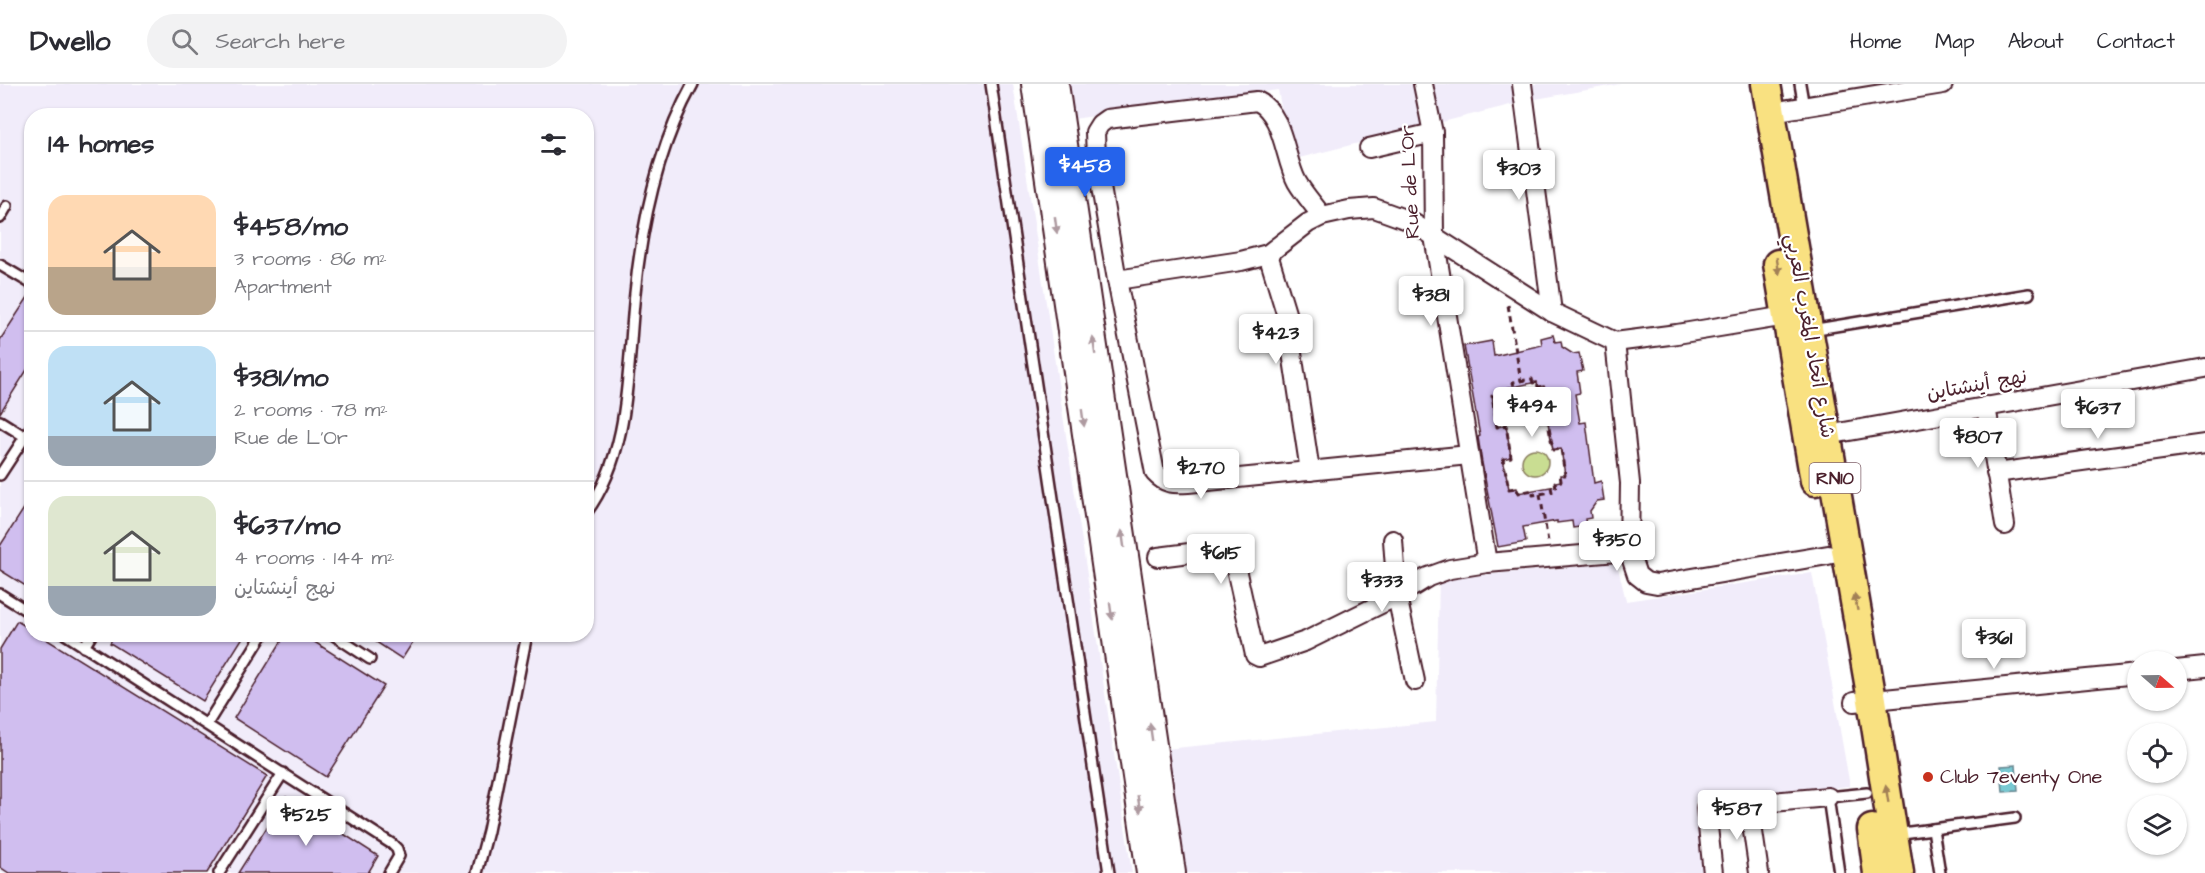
<!DOCTYPE html>
<meta charset="utf-8">
<style>
:root{--surface:#fff;--page:#f2f2f3;--text:#2b2b33;--muted:#7c7c81;--line:#e1e1e2;--accent:#2563eb}
body{margin:0;font-family:"Architects Daughter","Playpen Sans Arabic",sans-serif;background:var(--page);color:var(--text);height:100vh;display:flex;flex-direction:column;font-size:22px;white-space:nowrap}
*{box-sizing:border-box;margin:0}
p{font-size:20px;color:var(--muted)}
.icon{flex:none;width:33px;height:33px;fill:none;stroke:currentColor;stroke-width:2;stroke-linecap:round;stroke-linejoin:round}
.map{position:relative;flex:1;overflow:hidden}
.sheet{position:absolute;left:24px;top:24px;width:570px;height:534px;display:flex;flex-direction:column;background:var(--surface);border-radius:24px;box-shadow:0 2px 4px #0004}
.sheet>*{flex:none}
.needle{width:39px;rotate:110deg}
.controls{position:absolute;left:2127px;top:567px;display:grid;gap:12px}
.controls a{display:grid;place-items:center;width:60px;height:60px;border-radius:50%;background:var(--surface);box-shadow:0 2px 4px #0004;font-size:30px}
.price{position:absolute;translate:-50% -51px;padding:0 14px;border-radius:6px;background:#fff;color:#222;font-size:20px;line-height:39px;filter:drop-shadow(0 2px 3px #0008)}
.price::after{content:'';position:absolute;left:50%;top:36px;width:18px;height:14px;margin-left:-9px;background:inherit;clip-path:polygon(0 0,100% 0,50% 100%)}
.price.current{background:var(--accent);color:#fff}
ul{padding:0;list-style:none}
li{display:flex;align-items:center;gap:18px;height:150px;padding:0 24px}
li+li{border-top:2px solid var(--line)}
li span{display:grid;place-items:center;flex:none;width:168px;height:120px;border-radius:18px;color:#555}
li>.icon{margin-inline-start:auto}
span .icon{width:72px;height:72px;fill:#fffc;stroke-width:1}
li b{font-size:26px}
h2{display:flex;justify-content:space-between;align-items:center;height:72px;padding:0 24px;font-size:26px}
header{display:flex;align-items:center;gap:36px;box-sizing:border-box;height:84px;padding:0 30px;background:var(--surface);border-bottom:2px solid var(--line)}
header strong{font-size:28px}
nav{display:flex;gap:33px;margin-inline-start:auto;font-size:21px}
.search{width:420px;height:54px;background:var(--page);display:flex;align-items:center;gap:15px;box-sizing:border-box;padding:0 21px;border-radius:33px;color:var(--muted);font-size:22px}
.map>svg:first-child{display:block}
.built{fill:#f1ecfa;fill-rule:evenodd}
.green{fill:#c9dd92;stroke:#8a7e5e;stroke-width:1.5}
.water{fill:#79c9d2;stroke:#66858f;stroke-width:1.5}
.building{fill:#d0beef;stroke:#4a1f2b;stroke-width:1.5;fill-rule:evenodd}
.lines{fill:none;stroke-linecap:round;stroke-linejoin:round}
.lane-casing{stroke:#4a1f2b;stroke-width:14}
.street-casing{stroke:#4a1f2b;stroke-width:22}
.secondary-casing{stroke:#4a1f2b;stroke-width:30}
.primary-casing{stroke:#4a1f2b;stroke-width:33}
.path{stroke:#4a1f2b;stroke-width:3;stroke-dasharray:6 4.5;stroke-linecap:butt}
.lane{stroke:#fff;stroke-width:9}
.street{stroke:#fff;stroke-width:18}
.secondary{stroke:#fff;stroke-width:26}
.primary{stroke:#f9e181;stroke-width:28}
.oneway{fill:#ae9aa0}
.oneway2{fill:#a28056}
.poi-dot{fill:#c8321e;stroke:#fff;stroke-width:2}
.labels{text-anchor:middle;dominant-baseline:central;stroke-width:4.5;stroke-linejoin:round;paint-order:stroke}
.shield{fill:#fff;stroke:#80626b;stroke-width:1.5}
.shield-label{font-size:18px;font-weight:bold;fill:#4a1f2b}
.street-label{font-size:20px;fill:#4a1f2b;stroke:#fff}
.poi-label{font-size:20px;fill:#4a1f2b;stroke:#fff;text-anchor:start}
</style>
<header>
<strong>Dwello</strong>
<div class="search"><svg class="icon" aria-label="search" viewBox="0 0 24 24"><circle cx="10" cy="10" r="6"/><path d="M15 15l6 6"/></svg>Search here</div>
<nav><a>Home</a><a>Map</a><a>About</a><a>Contact</a></nav>
</header>
<div class="map">
<svg width="2205" height="789" viewBox="0 0 2205 789">
<rect width="100%" height="100%" fill="#fff"/>
<filter id="ink" filterUnits="userSpaceOnUse"><feTurbulence type="fractalNoise" baseFrequency=".0167" numOctaves="2"/><feDisplacementMap in="SourceGraphic" scale="12" xChannelSelector="R" yChannelSelector="G"/><feConvolveMatrix kernelMatrix="1 2 1 2 8 2 1 2 1" color-interpolation-filters="sRGB"/></filter>
<g filter="url(#ink)">
<g class="built">
<path d="M0,0h1013l119,789h-1132zM32,32h554v518h-554z"/>
<path d="M1068,0h553l-91,16 -239,60 -13,-70 -205,29z"/>
<path d="M1617,479l9,38 186,-28 38,213 -155,16 8,71h-519l-19,-124 271,-27 3,-143z"/>
</g>
<g class="green">
<circle cx="1525" cy="324" r="13"/>
<circle cx="1535" cy="378" r="13"/>
</g>
<path class="water" d="M2016,681l2,26 -15,1 -2,-26z"/>
<g class="building">
<path d="M32,207v71l-32,51v-73z"/>
<path d="M1553,251l2,7 6,-1 1,6 11,7 6,-1 4,18 -6,1 3,21 -5,1 5,29 6,-1 8,61 7,-2 3,19 -7,1 -7,10 1,7 -6,1 1,7 -13,2 -1,-7 -15,2v-2l-34,6 3,15 -28,5 -16,-84 -4,-26 2,-1 -16,-90 28,-5 2,15 48,-11 -1,-7zM1537,298l1,5 6,-1 1,5 5,-1 4,25 -7,2 6,33 8,-1 4,26h-5l1,6 -6,1 1,4 -38,7 -1,-5 -8,1 -6,-30 8,-2 -5,-32 -9,2 -5,-31 8,-1 -1,-5z"/>
<path d="M32,412v94l-32,-20v-24z"/>
<path d="M17,537l15,9v4h6l229,142 -60,97h-198l-9,-6v-218z"/>
<path d="M115,550h130l-42,67 -93,-58z"/>
<path d="M286,550h16l82,52 -58,91 -92,-59z"/>
<path d="M364,550h54l-16,25z"/>
<path d="M286,713l92,59 -10,17h-130z"/>
</g>
<g class="lines">
<g class="lane-casing">
<g id="lane">
<path d="M991,0l118,789"/>
<path d="M1800,0l4,23"/>
<path d="M0,134l7,-12"/>
<path d="M0,181l32,19"/>
<path d="M1811,246l218,-36"/>
<path d="M0,337l32,20"/>
<path d="M0,391l32,-49"/>
<path d="M586,429c46,-62 41,-147 49,-220 7,-71 23,-146 58,-209"/>
<path d="M0,510l32,20"/>
<path d="M65,550l327,210 5,5 2,7 -10,17"/>
<path d="M332,550l38,25"/>
<path d="M84,563l8,-13"/>
<path d="M207,640l56,-90"/>
<path d="M1933,745l7,44"/>
<path d="M1895,750l120,-16"/>
<path d="M219,789l64,-100"/>
<path d="M477,789l11,-42 39,-197"/>
<path d="M1839,789l-11,-76 39,-4"/>
</g>
</g>
<g class="street-casing">
<g id="street">
<path d="M1423,0l10,49 1,103 53,327"/>
<path d="M1522,0l30,228"/>
<path d="M1771,28l172,-28"/>
<path d="M1369,64l64,-15"/>
<path d="M1322,132c-8,-11 -18,-22 -25,-34 -13,-24 -13,-68 -40,-81l-150,18 -7,5 -5,8 1,26 21,122 38,193c10,11 19,11 33,10l281,-28"/>
<path d="M1268,170l18,59 24,158"/>
<path d="M1117,196l124,-19 27,-7 40,-31 14,-7 27,-6 25,-2 36,13 142,91 63,30 62,-8 109,-18"/>
<path d="M1615,258l15,141 -1,68 8,24 9,7 11,2 171,-29"/>
<path d="M1986,322l19,119"/>
<path d="M1827,351l378,-67"/>
<path d="M1996,389l209,-29"/>
<path d="M1393,456l4,56 18,85"/>
<path d="M1158,473l63,-8 7,1 5,5 22,100 4,2 47,-16 91,-45 31,-19 22,-8 37,-6 142,-12"/>
<path d="M2176,586l29,-3"/>
<path d="M1854,618l284,-28"/>
<path d="M1749,720l10,69"/>
<path d="M1713,789l-7,-65 122,-11"/>
</g>
</g>
<g class="secondary-casing">
<g id="secondary">
<path d="M1035,0l115,789"/>
<path d="M1055,0l117,789"/>
</g>
</g>
<g class="primary-casing">
<g id="primary">
<path d="M1766,0l106,616 27,173"/>
<path d="M1778,180l37,217"/>
<path d="M1872,745l6,44"/>
</g>
</g>
<g class="path">
<path d="M1508,221l13,76"/>
<path d="M1532,295l1,4 4,-1 1,5 6,-1 1,5 5,-1 4,25 -7,2 6,33 8,-1 4,26h-5l1,6 -6,1 1,5h-5l1,5 -19,3v-5l-15,3 -1,-5 -8,1 -6,-30 8,-2 -5,-32 -9,2 -5,-31 8,-1 -1,-5 15,-3 -1,-5z"/>
<path d="M1540,410l8,48"/>
</g>
<use href="#lane" class="lane"/>
<use href="#street" class="street"/>
<use href="#secondary" class="secondary"/>
<use href="#primary" class="primary"/>
</g>
<defs><path id="oneway-solid" d="M-6-.8H1V-3.2L6.5 0L1 3.2V.8H-6Z" transform="scale(1.5)"/></defs>
<g class="oneway">
<use href="#oneway-solid" transform="translate(1056 141) rotate(82)"/>
<use href="#oneway-solid" transform="translate(1094 262) rotate(-98)"/>
<use href="#oneway-solid" transform="translate(1083 334) rotate(82)"/>
<use href="#oneway-solid" transform="translate(1123 455) rotate(-98)"/>
<use href="#oneway-solid" transform="translate(1111 527) rotate(82)"/>
<use href="#oneway-solid" transform="translate(1151 648) rotate(-98)"/>
<use href="#oneway-solid" transform="translate(1139 720) rotate(81)"/>
</g>
<g class="oneway2">
<use href="#oneway-solid" transform="translate(1778 182) rotate(81)"/>
<use href="#oneway-solid" transform="translate(1856 518) rotate(-100)"/>
<use href="#oneway-solid" transform="translate(1887 710) rotate(-99)"/>
</g>
</g>
<circle class="poi-dot" cx="1928" cy="693" r="6"/>
<g class="labels">
<rect class="shield" x="1809.5" y="379" width="51" height="30" rx="4.5"/>
<g class="shield-label">
<text x="1835" y="394">RN10</text>
</g>
<g class="street-label">
<text transform="translate(1410 98) rotate(-93)">Rue de L'Or</text>
<text transform="translate(1810 252) rotate(80)">شارع اتحاد المغرب العربي</text>
<text transform="translate(1977 301) rotate(-10)">نهج أينشتاين</text>
</g>
<g class="poi-label">
<text x="1940" y="693">Club 7eventy One</text>
</g>
</g>
</svg>
<div class="controls">
<a><svg class="needle" viewBox="-14 -14 28 28"><path d="M0-13l5 13h-10z" fill="#e53935"/><path d="M0 13l5-13h-10z" fill="#7c7c81"/></svg></a>
<a><svg class="icon" aria-label="locate" viewBox="0 0 24 24"><circle cx="12" cy="12" r="6"/><path d="M12 2v4M12 18v4M2 12h4M18 12h4"/></svg></a>
<a><svg class="icon" aria-label="layers" viewBox="0 0 24 24"><path d="M12 4l9 5-9 5-9-5zM3 14l9 5 9-5"/></svg></a>
</div>
<b class="price current" style="left:1085px;top:114px">$458</b>
<b class="price" style="left:1519px;top:117px">$303</b>
<b class="price" style="left:1431px;top:243px">$381</b>
<b class="price" style="left:1276px;top:281px">$423</b>
<b class="price" style="left:1532px;top:354px">$494</b>
<b class="price" style="left:2098px;top:356px">$637</b>
<b class="price" style="left:1978px;top:385px">$807</b>
<b class="price" style="left:1201px;top:416px">$270</b>
<b class="price" style="left:1617px;top:488px">$350</b>
<b class="price" style="left:1221px;top:501px">$615</b>
<b class="price" style="left:1382px;top:529px">$333</b>
<b class="price" style="left:1994px;top:586px">$361</b>
<b class="price" style="left:1737px;top:757px">$587</b>
<b class="price" style="left:306px;top:763px">$525</b>
<section class="sheet">
<h2>14 homes<svg class="icon" aria-label="filters" viewBox="0 0 24 24"><path d="M4 7h16M4 17h16"/><circle cx="9" cy="7" r="2"/><circle cx="15" cy="17" r="2"/></svg></h2>
<ul>
<li><span style="background:linear-gradient(#ffd9b3 60%,#b9a48a 0)"><svg class="icon" aria-label="home" viewBox="0 0 24 24"><path d="M3 11l9-7 9 7M6 9v11h12V9"/></svg></span><div><b>$458/mo</b><p>3 rooms · 86 m²</p><p>Apartment</p></div></li>
<li><span style="background:linear-gradient(#bfe0f5 75%,#9aa5b1 0)"><svg class="icon" aria-label="home" viewBox="0 0 24 24"><path d="M3 11l9-7 9 7M6 9v11h12V9"/></svg></span><div><b>$381/mo</b><p>2 rooms · 78 m²</p><p>Rue de L'Or</p></div></li>
<li><span style="background:linear-gradient(#dfe7d0 75%,#9aa5b1 0)"><svg class="icon" aria-label="home" viewBox="0 0 24 24"><path d="M3 11l9-7 9 7M6 9v11h12V9"/></svg></span><div><b>$637/mo</b><p>4 rooms · 144 m²</p><p>نهج أينشتاين</p></div></li>
</ul>
</section>
</div>
